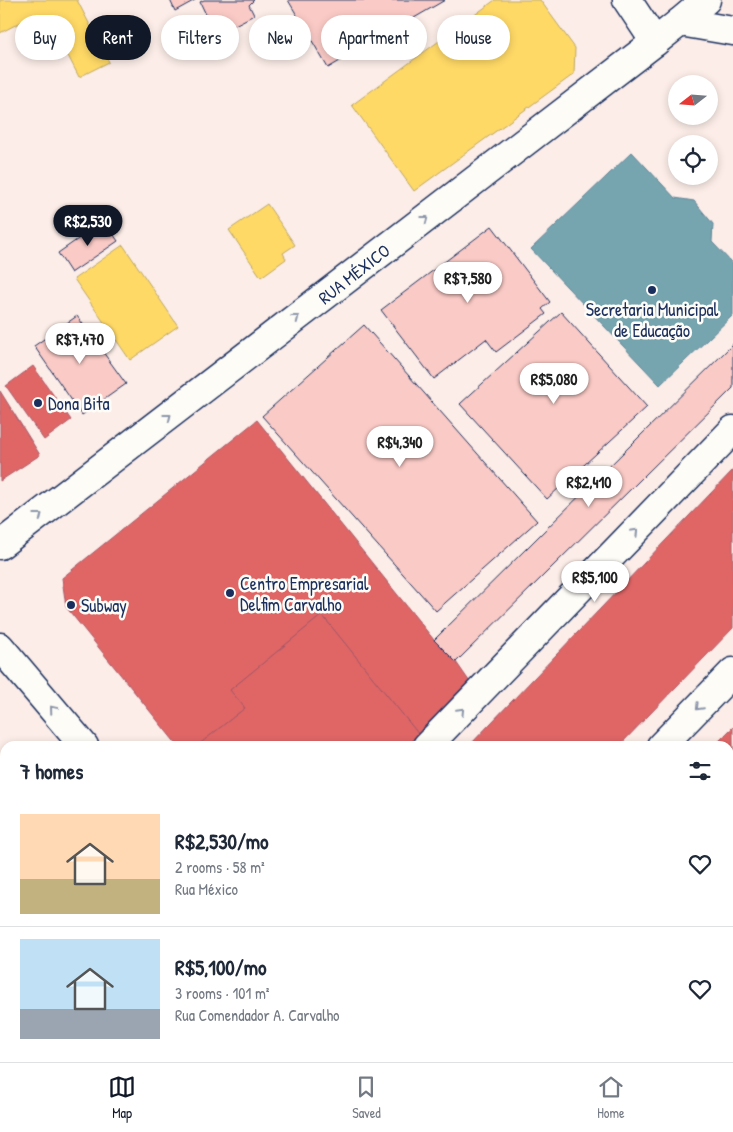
<!DOCTYPE html>
<meta charset="utf-8">
<style>
:root{--surface:#fff;--page:#f6f6f7;--text:#1f2937;--muted:#747a83;--line:#e0e1e3;--accent:#111827}
body{margin:0;font-family:"Patrick Hand",sans-serif;background:var(--page);color:var(--text);height:100vh;display:flex;flex-direction:column;font-size:19px;white-space:nowrap}
*{box-sizing:border-box;margin:0}
p{font-size:16px;color:var(--muted)}
.icon{flex:none;width:28px;height:28px;fill:none;stroke:currentColor;stroke-width:2;stroke-linecap:round;stroke-linejoin:round}
.map{position:relative;flex:1;overflow:hidden}
.side{position:absolute;left:0px;top:741px;width:734px;height:321px;display:flex;flex-direction:column;background:var(--surface);border-radius:15px 15px 0 0;box-shadow:0 2px 8px #0003}
.side>*{flex:none}
.hud{position:absolute;left:15px;top:15px;width:704px;height:45px;display:flex;gap:10px}
.needle{width:32px;rotate:253deg}
.fabs{position:absolute;left:668px;top:75px;display:grid;gap:10px}
.fabs a{display:grid;place-items:center;width:50px;height:50px;border-radius:50%;background:var(--surface);box-shadow:0 2px 8px #0003;font-size:25px}
.price{position:absolute;translate:-50% -42px;padding:0 11px;border-radius:18px;background:#fff;color:#222;font-size:16px;line-height:32px;filter:drop-shadow(0 1px 2px #0008)}
.price::after{content:'';position:absolute;left:50%;top:30px;width:15px;height:11px;margin-left:-8px;background:inherit;clip-path:polygon(0 0,100% 0,50% 100%)}
.price.current{background:var(--accent);color:#fff}
ul{padding:0;list-style:none}
li{display:flex;align-items:center;gap:15px;height:125px;padding:0 20px}
li+li{border-top:1px solid var(--line)}
li span{display:grid;place-items:center;flex:none;width:140px;height:100px;border-radius:0px;color:#555}
li>.icon{margin-inline-start:auto}
span .icon{width:60px;height:60px;fill:#fffc;stroke-width:1}
li b{font-size:21px}
h2{display:flex;justify-content:space-between;align-items:center;height:60px;padding:0 20px;font-size:21px}
.pill{padding:0 18px;border-radius:22px;background:var(--surface);box-shadow:0 2px 8px #0003;font-size:18px;line-height:45px}
.pill.current{background:var(--accent);color:#fff}
.dock{display:flex;justify-content:space-around;align-items:center;height:70px;border-top:1px solid var(--line);background:var(--surface);font-size:14px;color:var(--muted)}
.dock a{display:grid;justify-items:center;gap:2px}
.dock .current{color:var(--accent)}
.map>svg:first-child{display:block}
.green{fill:#b3e6a8;stroke:#678a83}
.homes{fill:#ffd966;stroke:#bba664}
.shops{fill:#e06666;stroke:#a55664}
.public{fill:#76a5af;stroke:#5b8297}
.building{fill:#facac6;stroke:#1b2f5e}
.lines{fill:none;stroke-linecap:round;stroke-linejoin:round}
.minor-casing{stroke:#1b2f5e;stroke-width:31}
.major-casing{stroke:#1b2f5e;stroke-width:31}
.highway-casing{stroke:#1b2f5e;stroke-width:31}
.minor{stroke:#fdfcf7;stroke-width:28}
.major{stroke:#fdfcf7;stroke-width:28}
.highway{stroke:#fdfcf7;stroke-width:28}
.oneway{stroke:#8c96aa}
.poi-dot{fill:#1b2f5e;stroke:#fdfcf7;stroke-width:2}
.labels{text-anchor:middle;dominant-baseline:central;stroke-width:5;stroke-linejoin:round;paint-order:stroke}
.street-label{font-size:18px;fill:#1b2f5e;stroke:#fdfcf7}
.poi-label{font-size:18px;fill:#1b2f5e;stroke:#fdfcf7;text-anchor:start}
</style>
<div class="map">
<svg width="733" height="1062" viewBox="0 0 733 1062">
<rect width="100%" height="100%" fill="#fcede8"/>
<filter id="ink" filterUnits="userSpaceOnUse"><feTurbulence type="fractalNoise" baseFrequency=".02" numOctaves="2"/><feDisplacementMap in="SourceGraphic" scale="10" xChannelSelector="R" yChannelSelector="G"/><feConvolveMatrix kernelMatrix="1 2 1 2 8 2 1 2 1" color-interpolation-filters="sRGB"/></filter>
<g filter="url(#ink)">
<path class="green" d="M0,805l5,6v98l-5,3z"/>
<g class="homes">
<path d="M0,0h77l32,62 -30,15 -21,-41 -22,13 -15,-27 -21,11z"/>
<path d="M495,0h45l35,48 -1,26 -160,117 -62,-86z"/>
<path d="M267,204l28,41 -12,8 3,6 -25,18 -32,-47z"/>
<path d="M123,245l55,81 -48,34 -56,-81z"/>
</g>
<g class="shops">
<path d="M33,366l38,54 -27,20 -38,-54z"/>
<path d="M0,391l40,64 -40,26z"/>
<path d="M257,420l177,220 22,22 20,29 -56,45 -98,-121 -92,75 15,18 -48,38h-19l-112,-139 -4,-29z"/>
<path d="M733,470v158l-114,118h-150z"/>
<path d="M322,615l98,121 -11,10h-212l48,-38 -15,-18z"/>
<path d="M733,727v32l-4,-4v-9h-11l-2,-2z"/>
<path d="M5,925v21l-5,-17z"/>
<path d="M445,1058h147l-2,4h-133z"/>
</g>
<path class="public" d="M632,152l43,46 19,3 19,23 -1,18 21,22v51l-73,70 -129,-136z"/>
<g class="building">
<path d="M170,0h25l-20,11z"/>
<path d="M204,0h50l-5,5 5,10 -48,25 -7,-14 10,-5 -9,-19z"/>
<path d="M288,0h157l-117,68z"/>
<path d="M104,221l14,20 -47,32 -13,-20z"/>
<path d="M492,226l58,76 -8,7 4,5 -50,38 -10,-13 -52,40 -53,-69z"/>
<path d="M561,312l86,95 -100,92 -87,-95z"/>
<path d="M77,316l49,68 -44,31 -48,-69z"/>
<path d="M364,325l173,196 -101,90 -174,-195z"/>
<path d="M733,344v44l-277,274 -22,-22z"/>
<path d="M729,755l4,4v111l-4,-3z"/>
<path d="M729,868l4,3v62l-4,-2z"/>
<path d="M199,1058h70l3,4h-70z"/>
</g>
<g class="lines">
<g class="minor-casing">
<g id="minor">
<path d="M627,0l28,42"/>
<path d="M0,545l655,-503 25,-20 26,-22"/>
<path d="M427,746l306,-316"/>
<path d="M661,746l72,-74"/>
<path d="M732,1062l1,-11"/>
</g>
</g>
<g class="major-casing">
<g id="major">
<path d="M0,647l84,99"/>
<path d="M0,1057l12,5"/>
<path d="M370,1058l7,4"/>
<path d="M134,1062l4,-4"/>
</g>
</g>
<g class="highway-casing">
<path id="highway" d="M680,22l53,9"/>
</g>
<use href="#minor" class="minor"/>
<use href="#major" class="major"/>
<use href="#highway" class="highway"/>
</g>
<defs><path id="oneway-chevron" d="M-2-3.5L2.5 0L-2 3.5" fill="none" stroke-width="1.6" stroke-linecap="round" stroke-linejoin="round" transform="scale(1.25)"/></defs>
<g class="oneway">
<use href="#oneway-chevron" transform="translate(425 219) rotate(-38)"/>
<use href="#oneway-chevron" transform="translate(296 318) rotate(-38)"/>
<use href="#oneway-chevron" transform="translate(168 417) rotate(-38)"/>
<use href="#oneway-chevron" transform="translate(39 516) rotate(-38)"/>
<use href="#oneway-chevron" transform="translate(635 532) rotate(-46)"/>
<use href="#oneway-chevron" transform="translate(699 707) rotate(134)"/>
<use href="#oneway-chevron" transform="translate(53 709) rotate(-130)"/>
<use href="#oneway-chevron" transform="translate(461 711) rotate(-46)"/>
</g>
</g>
<g class="poi-dot">
<circle cx="652" cy="290" r="5"/>
<circle cx="38" cy="403" r="5"/>
<circle cx="230" cy="593" r="5"/>
<circle cx="71" cy="605" r="5"/>
</g>
<g class="labels">
<g class="street-label">
<text transform="translate(354 274) rotate(-38)">RUA MÉXICO</text>
</g>
<g class="poi-label">
<text x="652" y="309" text-anchor="middle">Secretaria Municipal<tspan x="652" dy="21">de Educação</tspan></text>
<text x="48" y="403">Dona Bita</text>
<text x="240" y="583">Centro Empresarial<tspan x="240" dy="21">Delfim Carvalho</tspan></text>
<text x="81" y="605">Subway</text>
</g>
</g>
</svg>
<div class="fabs">
<a><svg class="needle" viewBox="-14 -14 28 28"><path d="M0-13l5 13h-10z" fill="#e53935"/><path d="M0 13l5-13h-10z" fill="#747a83"/></svg></a>
<a><svg class="icon" aria-label="locate" viewBox="0 0 24 24"><circle cx="12" cy="12" r="6"/><path d="M12 2v4M12 18v4M2 12h4M18 12h4"/></svg></a>
</div>
<b class="price current" style="left:88px;top:247px">R$2,530</b>
<b class="price" style="left:468px;top:304px">R$7,580</b>
<b class="price" style="left:80px;top:365px">R$7,470</b>
<b class="price" style="left:554px;top:405px">R$5,080</b>
<b class="price" style="left:400px;top:468px">R$4,340</b>
<b class="price" style="left:589px;top:508px">R$2,410</b>
<b class="price" style="left:595px;top:603px">R$5,100</b>
<div class="hud">
<a class="pill">Buy</a>
<a class="pill current">Rent</a>
<a class="pill">Filters</a>
<a class="pill">New</a>
<a class="pill">Apartment</a>
<a class="pill">House</a>
</div>
<section class="side">
<h2>7 homes<svg class="icon" aria-label="filters" viewBox="0 0 24 24"><path d="M4 7h16M4 17h16"/><circle cx="9" cy="7" r="2"/><circle cx="15" cy="17" r="2"/></svg></h2>
<ul>
<li><span style="background:linear-gradient(#ffd9b3 65%,#c2b280 0)"><svg class="icon" aria-label="home" viewBox="0 0 24 24"><path d="M3 11l9-7 9 7M6 9v11h12V9"/></svg></span><div><b>R$2,530/mo</b><p>2 rooms · 58 m²</p><p>Rua México</p></div><svg class="icon" aria-label="heart" viewBox="0 0 24 24"><path d="M12 20l-8-8c-3-5 5-10 8-4 3-6 11-1 8 4z"/></svg></li>
<li><span style="background:linear-gradient(#bfe0f5 70%,#9aa5b1 0)"><svg class="icon" aria-label="home" viewBox="0 0 24 24"><path d="M3 11l9-7 9 7M6 9v11h12V9"/></svg></span><div><b>R$5,100/mo</b><p>3 rooms · 101 m²</p><p>Rua Comendador A. Carvalho</p></div><svg class="icon" aria-label="heart" viewBox="0 0 24 24"><path d="M12 20l-8-8c-3-5 5-10 8-4 3-6 11-1 8 4z"/></svg></li>
</ul>
</section>
</div>
<nav class="dock">
<a class="current"><svg class="icon" aria-label="map" viewBox="0 0 24 24"><path d="M3 6l6-2 6 2 6-2v14l-6 2-6-2-6 2zM9 4v14M15 6v14"/></svg>Map</a>
<a><svg class="icon" aria-label="saved" viewBox="0 0 24 24"><path d="M7 4h10v16l-5-4-5 4z"/></svg>Saved</a>
<a><svg class="icon" aria-label="home" viewBox="0 0 24 24"><path d="M3 11l9-7 9 7M6 9v11h12V9"/></svg>Home</a>
</nav>
